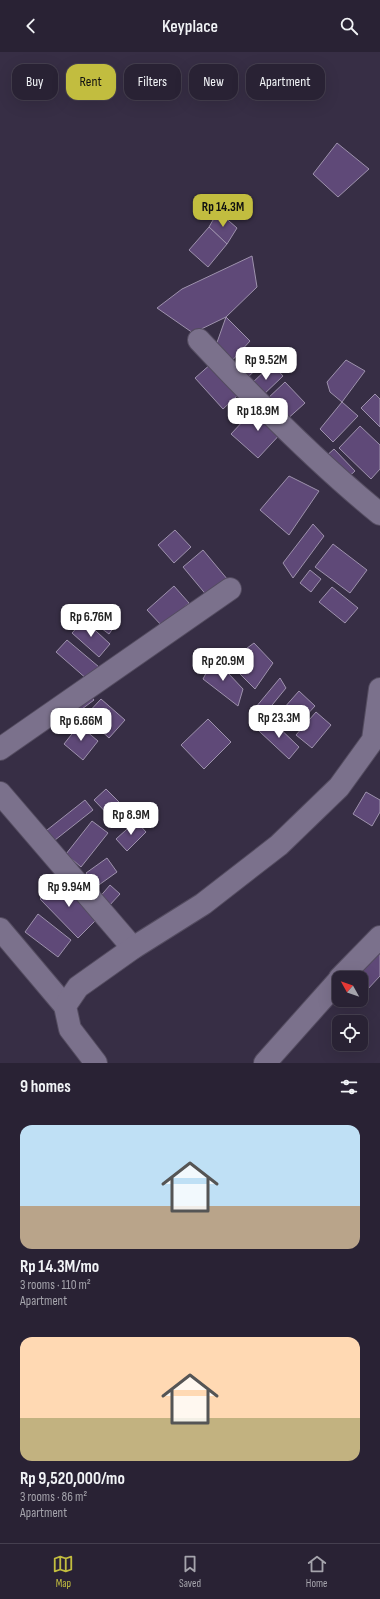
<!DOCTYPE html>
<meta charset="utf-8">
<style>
:root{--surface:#292234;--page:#312a3c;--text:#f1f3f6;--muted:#a5a4ac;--line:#453f4f;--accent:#c2bd3f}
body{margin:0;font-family:"Sofia Sans Condensed",sans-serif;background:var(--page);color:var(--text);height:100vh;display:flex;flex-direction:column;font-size:15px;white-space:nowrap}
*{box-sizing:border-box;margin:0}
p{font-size:13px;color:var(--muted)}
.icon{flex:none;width:22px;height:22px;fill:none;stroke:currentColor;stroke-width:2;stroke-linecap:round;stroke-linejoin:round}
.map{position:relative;height:1011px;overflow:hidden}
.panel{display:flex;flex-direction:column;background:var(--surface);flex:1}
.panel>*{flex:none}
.hud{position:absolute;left:12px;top:12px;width:356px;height:36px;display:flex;gap:8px}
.needle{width:26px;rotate:310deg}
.fabs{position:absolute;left:332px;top:919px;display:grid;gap:8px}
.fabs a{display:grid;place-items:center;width:36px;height:36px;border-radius:8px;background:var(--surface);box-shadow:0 4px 16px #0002,0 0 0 1px var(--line);font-size:20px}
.price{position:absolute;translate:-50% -34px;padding:0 9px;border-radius:8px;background:#fff;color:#222;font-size:13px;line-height:26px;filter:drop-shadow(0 1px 2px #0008)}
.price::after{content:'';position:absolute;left:50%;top:24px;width:12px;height:9px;margin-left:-6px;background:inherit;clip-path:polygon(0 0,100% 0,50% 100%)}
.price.current{background:var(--accent);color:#111}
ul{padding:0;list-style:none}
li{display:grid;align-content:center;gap:8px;height:212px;padding:0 20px}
li span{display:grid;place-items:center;height:124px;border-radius:12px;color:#555}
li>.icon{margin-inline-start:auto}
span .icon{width:72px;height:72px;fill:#fffc;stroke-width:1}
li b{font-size:17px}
h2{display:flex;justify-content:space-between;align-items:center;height:48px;padding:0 20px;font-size:17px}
.pill{padding:0 14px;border-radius:12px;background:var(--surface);box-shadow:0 4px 16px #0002,0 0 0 1px var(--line);font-size:14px;line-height:36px}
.pill.current{background:var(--accent);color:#111}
header{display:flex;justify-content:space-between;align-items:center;height:52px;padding:0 20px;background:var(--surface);font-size:18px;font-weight:600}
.tab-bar{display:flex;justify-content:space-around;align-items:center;height:56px;border-top:1px solid var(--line);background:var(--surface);font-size:11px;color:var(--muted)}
.tab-bar a{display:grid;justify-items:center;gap:2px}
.tab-bar .current{color:var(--accent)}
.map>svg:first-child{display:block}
.building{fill:#5f4978;stroke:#9e92ad}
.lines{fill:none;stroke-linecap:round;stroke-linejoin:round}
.street-casing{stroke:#544c60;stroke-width:24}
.street{stroke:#7b718c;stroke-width:22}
</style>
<header><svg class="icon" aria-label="back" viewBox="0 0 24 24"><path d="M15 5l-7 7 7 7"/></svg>Keyplace<svg class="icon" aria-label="search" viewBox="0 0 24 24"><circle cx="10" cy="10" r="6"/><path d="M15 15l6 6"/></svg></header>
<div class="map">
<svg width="380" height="1011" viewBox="0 0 380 1011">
<rect width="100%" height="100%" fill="#372e45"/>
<g class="building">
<path d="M337,91l32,26 -31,28 -25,-23z"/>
<path d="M221,162l16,14 -10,16 -18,-17 4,-7z"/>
<path d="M209,175l18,17 -19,23 -19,-17z"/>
<path d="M252,204l5,31 -31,30 -33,16 -36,-25 25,-19z"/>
<path d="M226,265l24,24 -22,24 -14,-14z"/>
<path d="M260,296l9,9 -24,23 -9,-10z"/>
<path d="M346,308l19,11 -23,31 -12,-10 -3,-10z"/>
<path d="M212,311l27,31 -16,15 -28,-31z"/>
<path d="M272,312l11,12 -23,22 -11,-12z"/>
<path d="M285,330l20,21 -21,19 -19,-21z"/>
<path d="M375,342l5,5v28l-19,-19z"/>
<path d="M342,350l16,14 -25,26 -13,-13z"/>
<path d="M257,354l27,24 -26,28 -27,-24z"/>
<path d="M360,374l20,19v24l-9,10 -32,-31z"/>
<path d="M334,397l21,22 -10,9 -21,-22z"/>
<path d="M289,424l30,15 -30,44 -29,-25z"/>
<path d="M313,472l11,12 -31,42 -10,-15z"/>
<path d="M175,478l16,17 -17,16 -16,-18z"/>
<path d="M333,492l34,26 -17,23 -35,-26z"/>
<path d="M203,498l25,30 -20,17 -25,-30z"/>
<path d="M310,518l11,9 -10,13 -11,-9z"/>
<path d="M174,534l15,17 -26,24 -16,-17z"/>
<path d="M332,535l26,21 -13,15 -26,-21z"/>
<path d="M93,555l23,17 -7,10 -23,-17z"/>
<path d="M84,568l26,24 -11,13 -27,-24z"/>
<path d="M67,588l32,27 -11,13 -32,-28z"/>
<path d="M254,591l19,20 -18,26 -27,-27z"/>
<path d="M214,606l29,31 -5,17 -35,-27z"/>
<path d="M280,626l6,10 -27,33 -8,-8z"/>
<path d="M299,639l16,15 -23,25 -16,-14z"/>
<path d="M89,642l5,6 -40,30 -6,-7z"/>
<path d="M101,647l24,21 -16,18 -24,-22z"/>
<path d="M316,660l15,13 -19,23 -16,-13z"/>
<path d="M208,667l23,23 -27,27 -23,-24z"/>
<path d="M270,667l29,28 -10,12 -30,-28z"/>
<path d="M79,673l19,16 -15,19 -19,-16z"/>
<path d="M106,737l24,24 -12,12 -24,-25z"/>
<path d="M366,740l14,8v12l-8,14 -19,-12z"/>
<path d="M85,748l8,10 -43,34 -8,-10z"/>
<path d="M92,769l16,12 -27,34 -15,-13z"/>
<path d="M136,769l10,11 -19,19 -11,-12z"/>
<path d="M107,806l10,14 -21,15 -10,-14z"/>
<path d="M61,827l37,39 -20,20 -38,-39z"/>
<path d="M110,833l10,9 -12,13 -10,-8z"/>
<path d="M38,862l33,26 -13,17 -33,-25z"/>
<path d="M380,890v34l-14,15 -5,-4v-9h-10z"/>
</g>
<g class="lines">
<g class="street-casing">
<g id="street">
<path d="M199,288c57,61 116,121 181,174"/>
<path d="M0,697l230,-160"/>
<path d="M0,741l133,155"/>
<path d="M0,877l65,77"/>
<path d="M340,926l40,-41"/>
<path d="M96,1011l-26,-34 -5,-23 13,-19 55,-39 70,-44 76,-59 60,-58 34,-47 7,-51"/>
<path d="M265,1011l74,-83"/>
</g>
</g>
<use href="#street" class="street"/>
</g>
</svg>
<div class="fabs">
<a><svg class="needle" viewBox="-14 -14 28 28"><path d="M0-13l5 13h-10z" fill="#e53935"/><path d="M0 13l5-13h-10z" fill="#a5a4ac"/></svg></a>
<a><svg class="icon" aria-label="locate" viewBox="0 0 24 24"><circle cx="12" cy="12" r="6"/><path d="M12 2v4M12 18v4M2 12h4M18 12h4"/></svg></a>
</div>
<b class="price current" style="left:223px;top:176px">Rp 14.3M</b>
<b class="price" style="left:266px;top:329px">Rp 9.52M</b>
<b class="price" style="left:258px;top:380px">Rp 18.9M</b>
<b class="price" style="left:91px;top:586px">Rp 6.76M</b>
<b class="price" style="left:223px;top:630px">Rp 20.9M</b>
<b class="price" style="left:279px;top:687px">Rp 23.3M</b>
<b class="price" style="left:81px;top:690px">Rp 6.66M</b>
<b class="price" style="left:131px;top:784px">Rp 8.9M</b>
<b class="price" style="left:69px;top:856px">Rp 9.94M</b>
<div class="hud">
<a class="pill">Buy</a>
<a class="pill current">Rent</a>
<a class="pill">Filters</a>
<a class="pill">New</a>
<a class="pill">Apartment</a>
</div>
</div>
<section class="panel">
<h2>9 homes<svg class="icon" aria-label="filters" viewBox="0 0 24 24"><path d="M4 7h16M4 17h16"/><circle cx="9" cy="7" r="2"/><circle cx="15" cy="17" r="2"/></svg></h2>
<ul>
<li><span style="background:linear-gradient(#bfe0f5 65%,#b9a48a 0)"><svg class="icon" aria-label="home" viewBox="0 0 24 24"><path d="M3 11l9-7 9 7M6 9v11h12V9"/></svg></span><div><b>Rp 14.3M/mo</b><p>3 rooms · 110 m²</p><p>Apartment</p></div></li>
<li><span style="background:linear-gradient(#ffd9b3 65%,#c2b280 0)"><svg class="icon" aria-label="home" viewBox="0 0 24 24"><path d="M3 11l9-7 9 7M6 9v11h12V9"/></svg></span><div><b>Rp 9,520,000/mo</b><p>3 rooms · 86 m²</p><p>Apartment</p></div></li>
</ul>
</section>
<nav class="tab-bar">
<a class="current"><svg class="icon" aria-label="map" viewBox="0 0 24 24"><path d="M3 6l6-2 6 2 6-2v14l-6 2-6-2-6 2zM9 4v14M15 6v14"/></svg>Map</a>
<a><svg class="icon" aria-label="saved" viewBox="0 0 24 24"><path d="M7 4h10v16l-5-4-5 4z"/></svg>Saved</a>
<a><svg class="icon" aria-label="home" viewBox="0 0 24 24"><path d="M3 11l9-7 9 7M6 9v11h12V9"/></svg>Home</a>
</nav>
